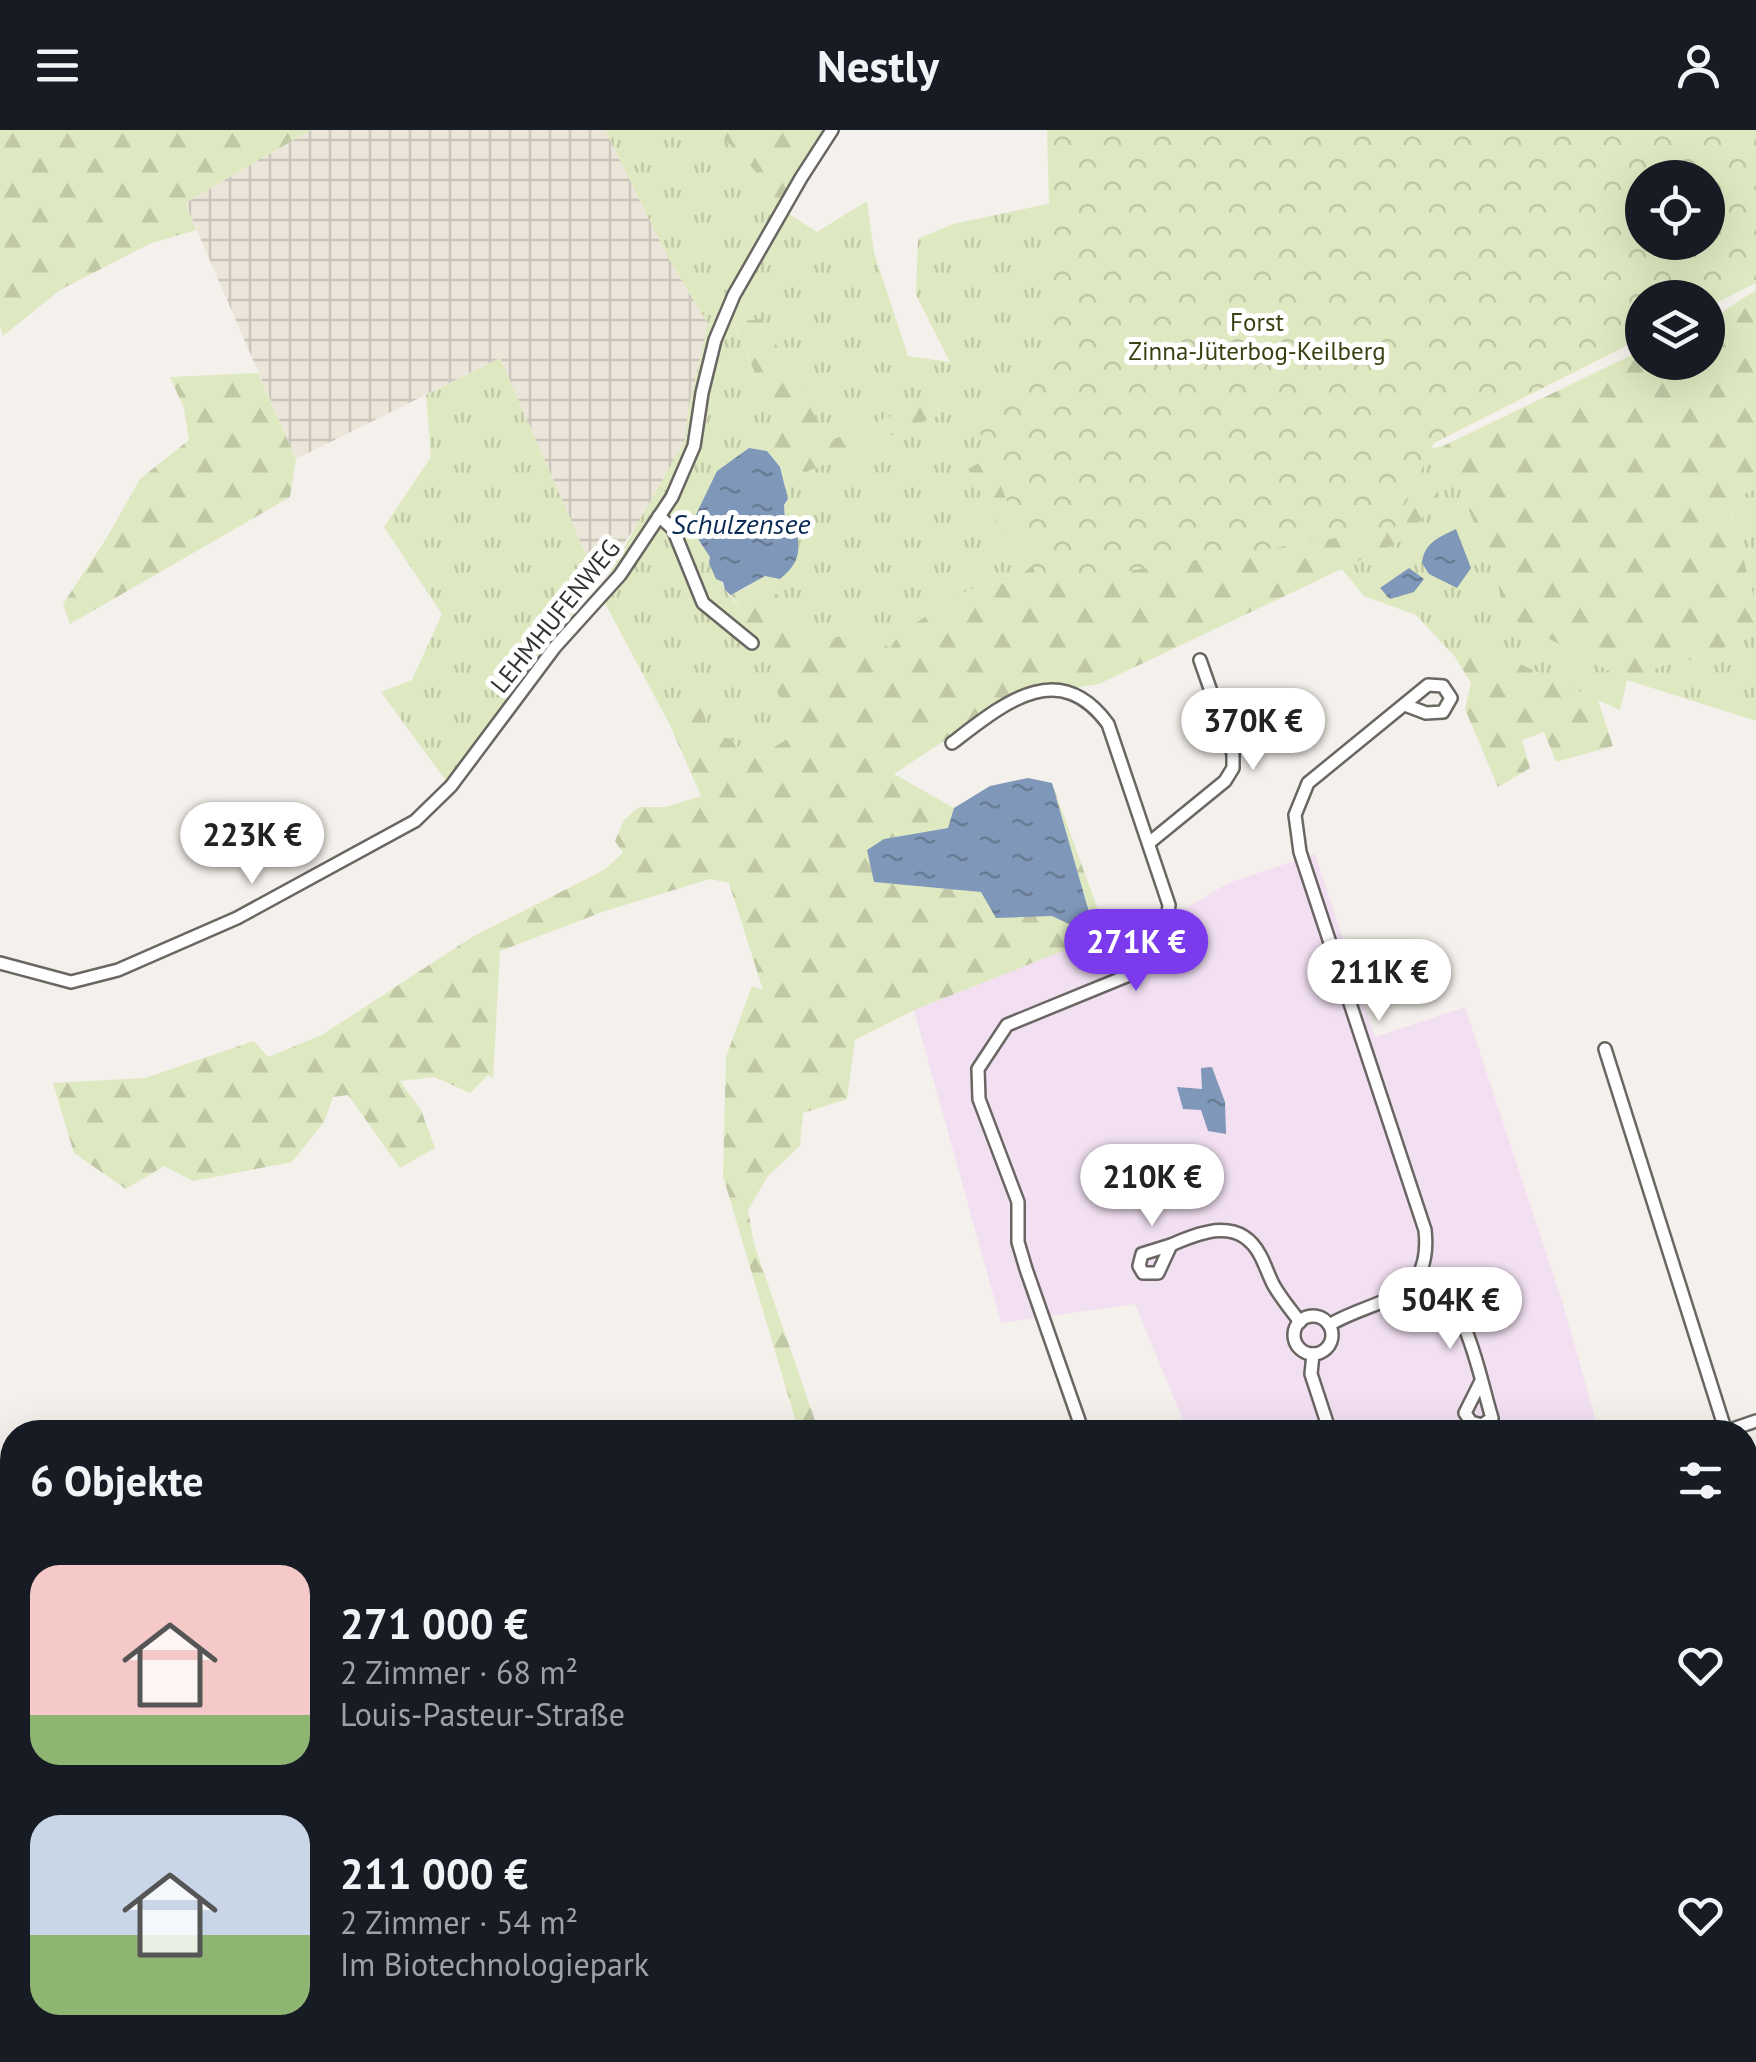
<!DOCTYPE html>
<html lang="de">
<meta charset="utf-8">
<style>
:root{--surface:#171b24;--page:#242831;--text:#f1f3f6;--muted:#9ea1a6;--accent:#7c3aed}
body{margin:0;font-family:"PT Sans",sans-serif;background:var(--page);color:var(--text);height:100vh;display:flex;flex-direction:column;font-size:38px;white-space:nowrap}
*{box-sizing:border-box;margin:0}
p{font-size:32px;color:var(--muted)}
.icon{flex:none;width:55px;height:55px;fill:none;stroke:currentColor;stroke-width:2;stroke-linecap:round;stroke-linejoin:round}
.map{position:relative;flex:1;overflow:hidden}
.panel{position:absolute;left:0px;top:1290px;width:1758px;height:642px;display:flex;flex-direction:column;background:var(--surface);border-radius:40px 40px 0 0;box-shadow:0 10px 40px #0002}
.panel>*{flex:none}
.buttons{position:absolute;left:1625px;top:30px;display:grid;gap:20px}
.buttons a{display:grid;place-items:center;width:100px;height:100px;border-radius:50%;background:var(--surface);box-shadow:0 10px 40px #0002;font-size:50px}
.price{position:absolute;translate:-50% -85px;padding:0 22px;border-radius:35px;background:#fff;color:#222;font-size:32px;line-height:65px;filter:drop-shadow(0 2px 5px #0008)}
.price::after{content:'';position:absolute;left:50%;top:60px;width:30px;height:22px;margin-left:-15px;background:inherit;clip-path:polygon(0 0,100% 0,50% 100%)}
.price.active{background:var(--accent);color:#fff}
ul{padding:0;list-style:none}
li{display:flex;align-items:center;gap:30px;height:250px;padding:0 30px}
li span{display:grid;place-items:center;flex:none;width:280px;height:200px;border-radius:30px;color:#555}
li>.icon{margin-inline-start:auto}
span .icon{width:120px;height:120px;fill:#fffc;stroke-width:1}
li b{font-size:42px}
h2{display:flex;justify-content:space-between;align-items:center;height:120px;padding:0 30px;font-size:42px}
header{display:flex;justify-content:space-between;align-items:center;height:130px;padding:0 30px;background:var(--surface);font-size:45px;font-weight:700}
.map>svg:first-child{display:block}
.commercial{fill:#f2e0f2}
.industrial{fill:url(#industrial-grid)}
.grass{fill:url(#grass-tufts)}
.forest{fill:url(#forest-firs)}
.park{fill:url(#park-crowns);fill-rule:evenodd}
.water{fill:url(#water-ripples)}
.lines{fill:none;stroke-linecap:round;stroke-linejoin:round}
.minor-casing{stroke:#6a6763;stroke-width:16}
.minor{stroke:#fff;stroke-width:11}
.labels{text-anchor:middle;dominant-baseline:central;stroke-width:10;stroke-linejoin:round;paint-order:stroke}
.park-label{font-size:25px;fill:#384112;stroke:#fff}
.street-label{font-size:25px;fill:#32312f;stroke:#fff}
.water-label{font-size:28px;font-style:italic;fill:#092a55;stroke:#fff}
</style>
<header><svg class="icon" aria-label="menu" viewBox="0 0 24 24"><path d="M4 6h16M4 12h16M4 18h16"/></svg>Nestly<svg class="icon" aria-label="person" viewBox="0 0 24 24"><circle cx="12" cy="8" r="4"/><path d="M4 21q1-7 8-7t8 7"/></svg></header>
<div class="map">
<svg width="1756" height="1932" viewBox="0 0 1756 1932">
<defs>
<pattern id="industrial-grid" width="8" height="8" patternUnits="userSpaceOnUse" patternTransform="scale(2.5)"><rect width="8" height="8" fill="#ece5d9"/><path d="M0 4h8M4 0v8" fill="none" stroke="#cbc5bb"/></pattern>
<pattern id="grass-tufts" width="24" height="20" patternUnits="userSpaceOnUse" patternTransform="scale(2.5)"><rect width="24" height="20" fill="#dfe9c1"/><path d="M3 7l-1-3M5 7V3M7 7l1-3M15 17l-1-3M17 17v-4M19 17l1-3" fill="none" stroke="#c0c8a6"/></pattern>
<pattern id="forest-firs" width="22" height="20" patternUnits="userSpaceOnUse" patternTransform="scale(2.5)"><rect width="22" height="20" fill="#dfe9c1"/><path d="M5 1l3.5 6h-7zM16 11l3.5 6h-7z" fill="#c0c8a6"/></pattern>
<pattern id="park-crowns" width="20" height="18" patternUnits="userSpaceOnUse" patternTransform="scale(2.5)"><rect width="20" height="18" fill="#dfe9c1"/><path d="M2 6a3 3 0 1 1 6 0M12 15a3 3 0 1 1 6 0" fill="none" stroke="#c0c8a6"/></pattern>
<pattern id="water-ripples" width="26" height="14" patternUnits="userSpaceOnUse" patternTransform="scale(2.5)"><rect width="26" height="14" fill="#7f97b8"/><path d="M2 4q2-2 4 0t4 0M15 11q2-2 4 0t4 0" fill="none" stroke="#697c96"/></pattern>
</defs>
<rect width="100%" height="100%" fill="#f4f0eb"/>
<g class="commercial">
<path d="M1315,724l60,183 90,-30 98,297 36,128h-411l-53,-128 -134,19 -87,-313 181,-72 82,-24 51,-31z"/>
<path d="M1756,1732v200h-151l-56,-12h196v-185z"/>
</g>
<path class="industrial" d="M311,0h294l64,129 39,65 -23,116 -35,67 -53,73 -97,-222 -204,101 -111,-256z"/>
<g class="grass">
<path d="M605,0h111l40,42 21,34 40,26 50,-31 7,51 34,104 42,6 -34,-67 2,-56 35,-15 142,-30 191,284 157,-32 55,136 5,32 123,65 38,-14 38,-7 54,-25v88l-129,-41 -7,30 -147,-67 -18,14 -39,-42 -52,-19 -23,-28 66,-30 -354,7 -36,34 -49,11 -78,58 -32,-18 -47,15 -46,-69 20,-55 -1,-16 4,-6 -8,-32 26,5 133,-57 -4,-16 -106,42 -96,-118 47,109 -13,19 -18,-3 -32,23 -22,65 16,21 14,33 17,20 4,15 19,20 34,88 -49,27 -19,-21 -21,-5 -10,-31 -30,22 -71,-133 86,-152 3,-30 20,-86 -39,-65z"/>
<path d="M500,228l97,222 -145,209 -71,-97 31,-12 30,-66 -58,-87 47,-70 -5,-62z"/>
<path d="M1756,359v117l-28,-106z"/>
</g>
<g class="forest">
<path d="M0,0h311l-126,73 11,27 -47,14 -89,46 -57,46 -3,-10z"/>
<path d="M716,0h111l-50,76 -21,-34z"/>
<path d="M1756,160v199l-28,12 28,105v27l-54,25 -38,7 -38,15 -123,-66 -5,-32 -55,-136 199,-96v12l63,2 17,-52z"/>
<path d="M762,189l67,122 106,-43 4,17 -133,57 -26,-5 -13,-16 13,-19 -47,-110z"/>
<path d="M258,243l38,86 -6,38 -220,127 -7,-20 43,-65 34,-60 49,-39 -5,-32 -14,-31z"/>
<path d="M1140,249l215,100 76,-4 8,21 -32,42 -308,146 -92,15 -113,75 60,34 -5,20 -64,11 -11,43 108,10 14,26 92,-6 -36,-129 45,124 -2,31 -181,72 -59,30 -8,59 -44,14 -3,33 -32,30 -20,34 6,34 65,188h-20l-76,-256 3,-119 26,-71 11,4 -34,-107 -19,-4 -105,32 -105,40 -7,128 -5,-4 -18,18 -36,-16 -34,4 21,29 14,38 -35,20 -52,-73 -15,2 -9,25 -32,40 -99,19 -29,-15 -38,23 -52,-36 -21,-70 92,-5 109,-37 14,16 54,-22 150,-98 132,-67 19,-17 -8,-12 9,-21 15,-13h26l36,-11 -31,-71 30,-23 10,32 21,5 19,21 49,-27 -21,-39 -13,-49 -19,-16 -4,-19 -11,-15 20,-10h-7l21,-9 46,69 48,-15 31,18 11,-16 67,-42 49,-11 36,-33 -50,-12 -35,-65z"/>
<path d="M1473,512l125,58 15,46 -57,16 -12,-30 -22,8 8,28 -32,19 -33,-78 6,-26 -16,-26z"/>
<path d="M261,1920h92l9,12h-106z"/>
<path d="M416,1920h355l4,12h-350z"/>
</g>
<path class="park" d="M1047,0h709v153l-48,24v-9h-66v40l-208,105 -40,86 -354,56 -67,-170 80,-59zM1642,48h66v64h-66z"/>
<g class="water">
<path d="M749,318l18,3 13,16 8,32 -4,6 1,16 11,4c4,27 5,36 -16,54l-15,-3 -34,19 -6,-5 -2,-8 -7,-3 -7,-16 1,-6 -20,-30 27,-56z"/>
<path d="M1456,399l15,39 -14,20 -28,-14 -7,-11c2,-20 17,-26 34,-34z"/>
<path d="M1409,438l15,11 -10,13 -24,7 -10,-11z"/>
<path d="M1028,648l24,5 37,129 -16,14 -21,-10 -56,2 -15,-26 -107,-10 -7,-32 17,-11 64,-11 6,-20 36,-22z"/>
<path d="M1212,937l13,35 1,32 -18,-3 -7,-21 -18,-1 -6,-22 25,2 -1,-21z"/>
</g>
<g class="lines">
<g class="minor-casing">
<g id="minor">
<path d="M659,386l14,13 30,74 49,40"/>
<path d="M952,613c50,-38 106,-87 156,-19l61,181 -4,33 -13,22 -18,13 -127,52 -29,44 1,30 39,103v40l8,27 57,163"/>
<path d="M1149,713l76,-62 8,-13v-14l-33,-94"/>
<path d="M0,833l71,19 47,-12 119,-52 178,-97 36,-35 104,-139 65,-72 52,-78 22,-51 8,-53 13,-53 19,-45 67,-117 31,-48"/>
<path d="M1605,919l121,383"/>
<path d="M1171,1115c31,-14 69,-28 89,10 5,9 8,19 13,29 7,13 18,26 27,38"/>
<path d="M1171,1115l-13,28h-15l-4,-7 3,-12z"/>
<path d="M1421,1144c48,28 56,95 71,144l-10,7 -11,-3 -6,-9 16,-32"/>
<circle cx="1313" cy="1205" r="19"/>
<path d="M1329,1195c49,-29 104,-22 96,-95l-125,-378 -5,-37 13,-32 120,-98 15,1 8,12 -8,14 -17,1 -21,-8"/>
<path d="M1313,1224l-2,20 19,58"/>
<path d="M1724,1302l32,-11"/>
<path d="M0,1686l12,2"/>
<path d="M0,1784l4,-25"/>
<path d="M0,1794l12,34"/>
<path d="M64,1920l6,12"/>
<path d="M864,1920l4,12"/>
<path d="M1027,1920l3,12"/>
<path d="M1143,1920l3,12"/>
<path d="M1514,1920l61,12"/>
<path d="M136,1932l9,-12"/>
<path d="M250,1932l7,-12"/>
</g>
</g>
<use href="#minor" class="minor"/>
</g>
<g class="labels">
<g class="park-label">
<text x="1257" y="192">Forst<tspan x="1257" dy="29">Zinna-Jüterbog-Keilberg</tspan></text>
</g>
<g class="street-label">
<text transform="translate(555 486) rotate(-51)">LEHMHUFENWEG</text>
</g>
<g class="water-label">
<text x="741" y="393">Schulzensee</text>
</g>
</g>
</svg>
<div class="buttons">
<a><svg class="icon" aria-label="locate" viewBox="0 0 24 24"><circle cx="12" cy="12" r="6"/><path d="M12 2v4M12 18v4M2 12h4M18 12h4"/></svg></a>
<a><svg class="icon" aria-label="layers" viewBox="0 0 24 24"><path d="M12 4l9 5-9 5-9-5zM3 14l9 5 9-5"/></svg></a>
</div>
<b class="price" style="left:1253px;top:643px">370K €</b>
<b class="price" style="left:252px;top:757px">223K €</b>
<b class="price active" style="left:1136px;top:864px">271K €</b>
<b class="price" style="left:1379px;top:894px">211K €</b>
<b class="price" style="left:1152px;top:1099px">210K €</b>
<b class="price" style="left:1450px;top:1222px">504K €</b>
<section class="panel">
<h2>6 Objekte<svg class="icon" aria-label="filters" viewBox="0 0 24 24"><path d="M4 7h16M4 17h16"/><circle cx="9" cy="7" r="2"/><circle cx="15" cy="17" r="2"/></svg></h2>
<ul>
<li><span style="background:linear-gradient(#f6c9c9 75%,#8fb573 0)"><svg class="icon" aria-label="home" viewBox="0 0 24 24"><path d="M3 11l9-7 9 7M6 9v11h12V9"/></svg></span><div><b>271 000 €</b><p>2 Zimmer · 68 m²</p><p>Louis-Pasteur-Straße</p></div><svg class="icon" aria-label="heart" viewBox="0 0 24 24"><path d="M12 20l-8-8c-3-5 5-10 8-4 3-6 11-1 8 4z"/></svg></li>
<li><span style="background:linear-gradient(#c9d6e8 60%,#8fb573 0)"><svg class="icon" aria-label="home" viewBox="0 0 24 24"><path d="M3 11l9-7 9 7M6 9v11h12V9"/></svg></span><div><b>211 000 €</b><p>2 Zimmer · 54 m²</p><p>Im Biotechnologiepark</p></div><svg class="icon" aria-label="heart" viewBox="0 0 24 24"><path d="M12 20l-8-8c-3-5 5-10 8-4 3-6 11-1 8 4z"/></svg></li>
</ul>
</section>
</div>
